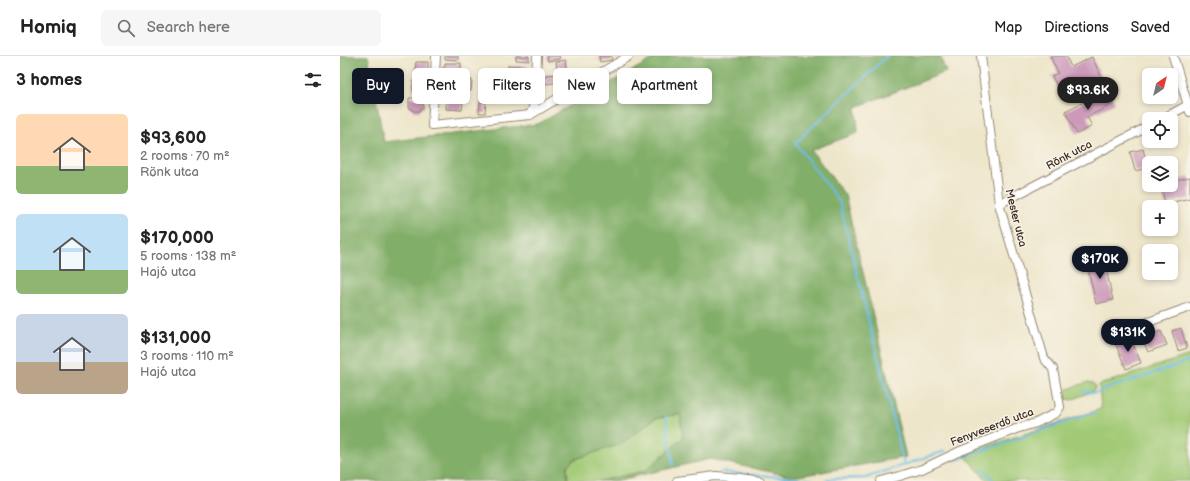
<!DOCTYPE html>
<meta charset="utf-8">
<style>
:root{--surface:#fff;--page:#f6f6f6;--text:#222;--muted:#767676;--line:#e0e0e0;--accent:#111827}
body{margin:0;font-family:"Balsamiq Sans",sans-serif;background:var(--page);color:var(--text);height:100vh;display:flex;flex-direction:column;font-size:15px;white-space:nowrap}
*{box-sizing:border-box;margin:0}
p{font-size:13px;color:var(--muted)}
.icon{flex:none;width:22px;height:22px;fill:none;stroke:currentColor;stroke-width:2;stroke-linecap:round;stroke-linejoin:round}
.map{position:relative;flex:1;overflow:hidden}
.side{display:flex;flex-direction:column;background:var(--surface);width:340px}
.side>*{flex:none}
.hud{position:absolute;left:12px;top:12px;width:380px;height:36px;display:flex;gap:8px}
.needle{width:26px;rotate:35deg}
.tools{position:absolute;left:802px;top:12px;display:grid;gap:8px}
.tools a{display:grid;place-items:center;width:36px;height:36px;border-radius:6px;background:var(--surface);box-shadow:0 2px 6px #0003;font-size:20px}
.price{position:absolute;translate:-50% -34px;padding:0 9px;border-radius:14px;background:var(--accent);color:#fff;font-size:13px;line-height:26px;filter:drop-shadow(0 1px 2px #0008)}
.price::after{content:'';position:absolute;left:50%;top:24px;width:12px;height:9px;margin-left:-6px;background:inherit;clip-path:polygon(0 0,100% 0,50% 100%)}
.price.current{background:#222;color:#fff}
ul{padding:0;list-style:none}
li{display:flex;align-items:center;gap:12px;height:100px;padding:0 16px}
li span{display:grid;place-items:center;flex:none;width:112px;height:80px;border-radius:6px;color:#555}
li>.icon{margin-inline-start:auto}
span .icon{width:48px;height:48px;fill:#fffc;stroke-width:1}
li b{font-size:17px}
h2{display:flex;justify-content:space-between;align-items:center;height:48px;padding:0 16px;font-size:17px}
.pill{padding:0 14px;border-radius:6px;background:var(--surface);box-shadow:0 2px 6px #0003;font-size:14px;line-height:36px}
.pill.current{background:var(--accent);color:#fff}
header{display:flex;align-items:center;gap:24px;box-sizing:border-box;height:56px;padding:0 20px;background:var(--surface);border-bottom:1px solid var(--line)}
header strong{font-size:19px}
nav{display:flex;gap:22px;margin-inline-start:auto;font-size:14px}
.search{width:280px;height:36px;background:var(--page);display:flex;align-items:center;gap:10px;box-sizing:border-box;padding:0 14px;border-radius:6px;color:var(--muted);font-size:15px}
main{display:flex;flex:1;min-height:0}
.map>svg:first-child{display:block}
.green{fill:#a2ca76;stroke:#6e7a4a}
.forest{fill:#81ae67;stroke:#5e6c42}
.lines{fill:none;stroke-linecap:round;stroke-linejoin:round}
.stream{stroke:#6cbde7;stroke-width:2}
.building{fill:#cc99ba}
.minor-casing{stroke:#948874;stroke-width:10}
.minor{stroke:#fff;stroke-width:8}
.labels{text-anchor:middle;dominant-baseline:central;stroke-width:3;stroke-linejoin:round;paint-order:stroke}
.street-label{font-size:11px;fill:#3b2a1e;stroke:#f7f3e8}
</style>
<header>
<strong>Homiq</strong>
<div class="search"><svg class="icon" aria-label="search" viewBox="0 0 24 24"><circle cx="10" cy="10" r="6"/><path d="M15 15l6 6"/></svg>Search here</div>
<nav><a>Map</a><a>Directions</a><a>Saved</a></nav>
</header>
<main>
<section class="side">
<h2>3 homes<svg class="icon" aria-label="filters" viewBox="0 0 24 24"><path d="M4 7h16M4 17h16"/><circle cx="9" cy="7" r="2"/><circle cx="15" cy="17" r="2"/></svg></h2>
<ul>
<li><span style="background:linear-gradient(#ffd9b3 65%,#8fb573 0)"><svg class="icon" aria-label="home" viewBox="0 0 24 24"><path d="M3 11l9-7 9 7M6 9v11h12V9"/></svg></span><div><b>$93,600</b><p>2 rooms · 70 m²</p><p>Rönk utca</p></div></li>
<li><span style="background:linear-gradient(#bfe0f5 70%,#8fb573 0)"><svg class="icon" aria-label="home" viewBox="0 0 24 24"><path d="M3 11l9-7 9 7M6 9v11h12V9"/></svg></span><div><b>$170,000</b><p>5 rooms · 138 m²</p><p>Hajó utca</p></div></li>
<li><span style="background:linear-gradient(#c9d6e8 60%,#b9a48a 0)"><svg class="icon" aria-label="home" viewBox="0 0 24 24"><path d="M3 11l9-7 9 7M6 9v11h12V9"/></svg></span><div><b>$131,000</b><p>3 rooms · 110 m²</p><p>Hajó utca</p></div></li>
</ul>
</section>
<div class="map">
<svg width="850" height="425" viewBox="0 0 850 425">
<rect width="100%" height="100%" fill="#f7f3e8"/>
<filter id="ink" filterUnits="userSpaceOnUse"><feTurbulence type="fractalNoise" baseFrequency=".025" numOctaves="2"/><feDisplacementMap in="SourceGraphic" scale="8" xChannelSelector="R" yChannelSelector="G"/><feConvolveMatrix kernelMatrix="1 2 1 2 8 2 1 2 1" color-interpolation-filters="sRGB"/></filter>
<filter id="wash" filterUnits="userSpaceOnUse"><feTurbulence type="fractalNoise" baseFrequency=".012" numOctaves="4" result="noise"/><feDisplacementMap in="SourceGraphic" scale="16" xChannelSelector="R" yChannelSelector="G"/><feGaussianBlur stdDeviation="0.9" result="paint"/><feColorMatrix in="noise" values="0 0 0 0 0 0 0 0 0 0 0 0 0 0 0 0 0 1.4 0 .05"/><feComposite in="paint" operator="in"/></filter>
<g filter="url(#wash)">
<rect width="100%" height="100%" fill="#eee6ca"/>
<g class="green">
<path d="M850,299v126h-202l-25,-27 138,-45 -2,-24z"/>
<path d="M748,326l5,1 3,4 -3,4 -22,9 -6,-2 -1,-4 4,-5z"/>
<path d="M340,358l3,24 -38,34 -46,9h-31l-1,-14 6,-7 50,-17 32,-25z"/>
</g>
<path class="forest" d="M0,0h28l16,86 154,-18 120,-68h282l6,16 -90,35 2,26 -47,17 34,45 61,262 -107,19h-10l-79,-17 -95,22h-16l46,-10 38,-33 -3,-24 -25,4 -32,25 -50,17 -6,7 1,14h-228z"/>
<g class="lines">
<g class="stream">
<path d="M547,0l-92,87 44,58 65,263"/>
<path d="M743,335l11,2 96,-32"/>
<path d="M326,360l7,49"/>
<path d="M616,404l139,-48"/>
<path d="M643,413l11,12"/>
<path d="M381,416l93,8"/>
<path d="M486,423l39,-1 80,-27"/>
</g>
</g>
<g id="blocks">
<g class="building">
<path d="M105,0h13v4l-13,-1z"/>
<path d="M176,0h13v5l-13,-1z"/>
<path d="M207,0h13v3l-12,2z"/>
<path d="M259,0h12l1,4 -12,2z"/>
<path d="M710,0h16l5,11 21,-10 10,21 -40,19 -10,-21 6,-3z"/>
<path d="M226,4l1,8 -10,1 -1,-7z"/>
<path d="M76,6h12v11l-13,-1z"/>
<path d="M105,7h16v7h-4v5l-14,-1v-7h2z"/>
<path d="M168,10h19l-1,11h-11v-5l-7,-1z"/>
<path d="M219,18l1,8 -14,2 -1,-9z"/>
<path d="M105,23l27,1 -1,11 -12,-1v-3h-5v3h-7v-3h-2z"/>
<path d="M73,25l13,1v9l-13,-1z"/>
<path d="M173,27l11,1 -1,11 -10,-1z"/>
<path d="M768,34l7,13 -28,14 5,9 -15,8 -12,-23z"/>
<path d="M69,42h15l-1,11h-3v2h-7v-2l-4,-1z"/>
<path d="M106,44l17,1 -1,9 -16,-1z"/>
<path d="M140,46h6l-1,11h-6z"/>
<path d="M803,93l5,19 -13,3 -5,-19z"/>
<path d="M850,121v21l-25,6 -4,-19h10v-4z"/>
<path d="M763,199l10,45 -17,4 -10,-45z"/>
<path d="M841,272l6,20 -9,3 -6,-20z"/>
<path d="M821,275l6,14 -19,7 -6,-14z"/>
<path d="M790,281l11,26 -15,6 -11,-26z"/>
</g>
</g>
</g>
<g filter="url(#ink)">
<use href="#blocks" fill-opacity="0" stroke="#948874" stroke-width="1"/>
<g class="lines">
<g class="minor-casing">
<g id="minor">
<path d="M96,0l-4,69 98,-10 99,-59"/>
<path d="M833,0l17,56"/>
<path d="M190,59l5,-13 2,-46"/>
<path d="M822,63l28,-15"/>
<path d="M659,148l150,-78"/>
<path d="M775,278l75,-27"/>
<path d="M337,425l39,-5 25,2 19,3"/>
<path d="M541,425l19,-5 22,-7 36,-17 58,-23 20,-6 20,-10 4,-6 -7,-38 -9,-11 -45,-154 -18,-148"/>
</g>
</g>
<use href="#minor" class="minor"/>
</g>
</g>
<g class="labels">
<g class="street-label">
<text transform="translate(729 99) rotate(-28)">Rönk utca</text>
<text transform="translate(676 162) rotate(76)">Mester utca</text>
<text transform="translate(652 371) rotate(-21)">Fenyveserdő utca</text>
</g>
</g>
</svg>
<div class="tools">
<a><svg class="needle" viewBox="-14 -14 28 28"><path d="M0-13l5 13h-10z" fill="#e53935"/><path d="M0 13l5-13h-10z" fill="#767676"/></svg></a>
<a><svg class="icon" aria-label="locate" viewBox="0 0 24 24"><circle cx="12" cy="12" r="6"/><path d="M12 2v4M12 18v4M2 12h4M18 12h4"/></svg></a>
<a><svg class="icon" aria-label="layers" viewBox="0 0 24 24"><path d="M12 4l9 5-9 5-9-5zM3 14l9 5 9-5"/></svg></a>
<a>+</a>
<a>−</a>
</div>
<b class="price current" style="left:748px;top:55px">$93.6K</b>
<b class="price" style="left:760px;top:224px">$170K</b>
<b class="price" style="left:788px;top:297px">$131K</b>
<div class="hud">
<a class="pill current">Buy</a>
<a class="pill">Rent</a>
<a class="pill">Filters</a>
<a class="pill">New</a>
<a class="pill">Apartment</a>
</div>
</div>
</main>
